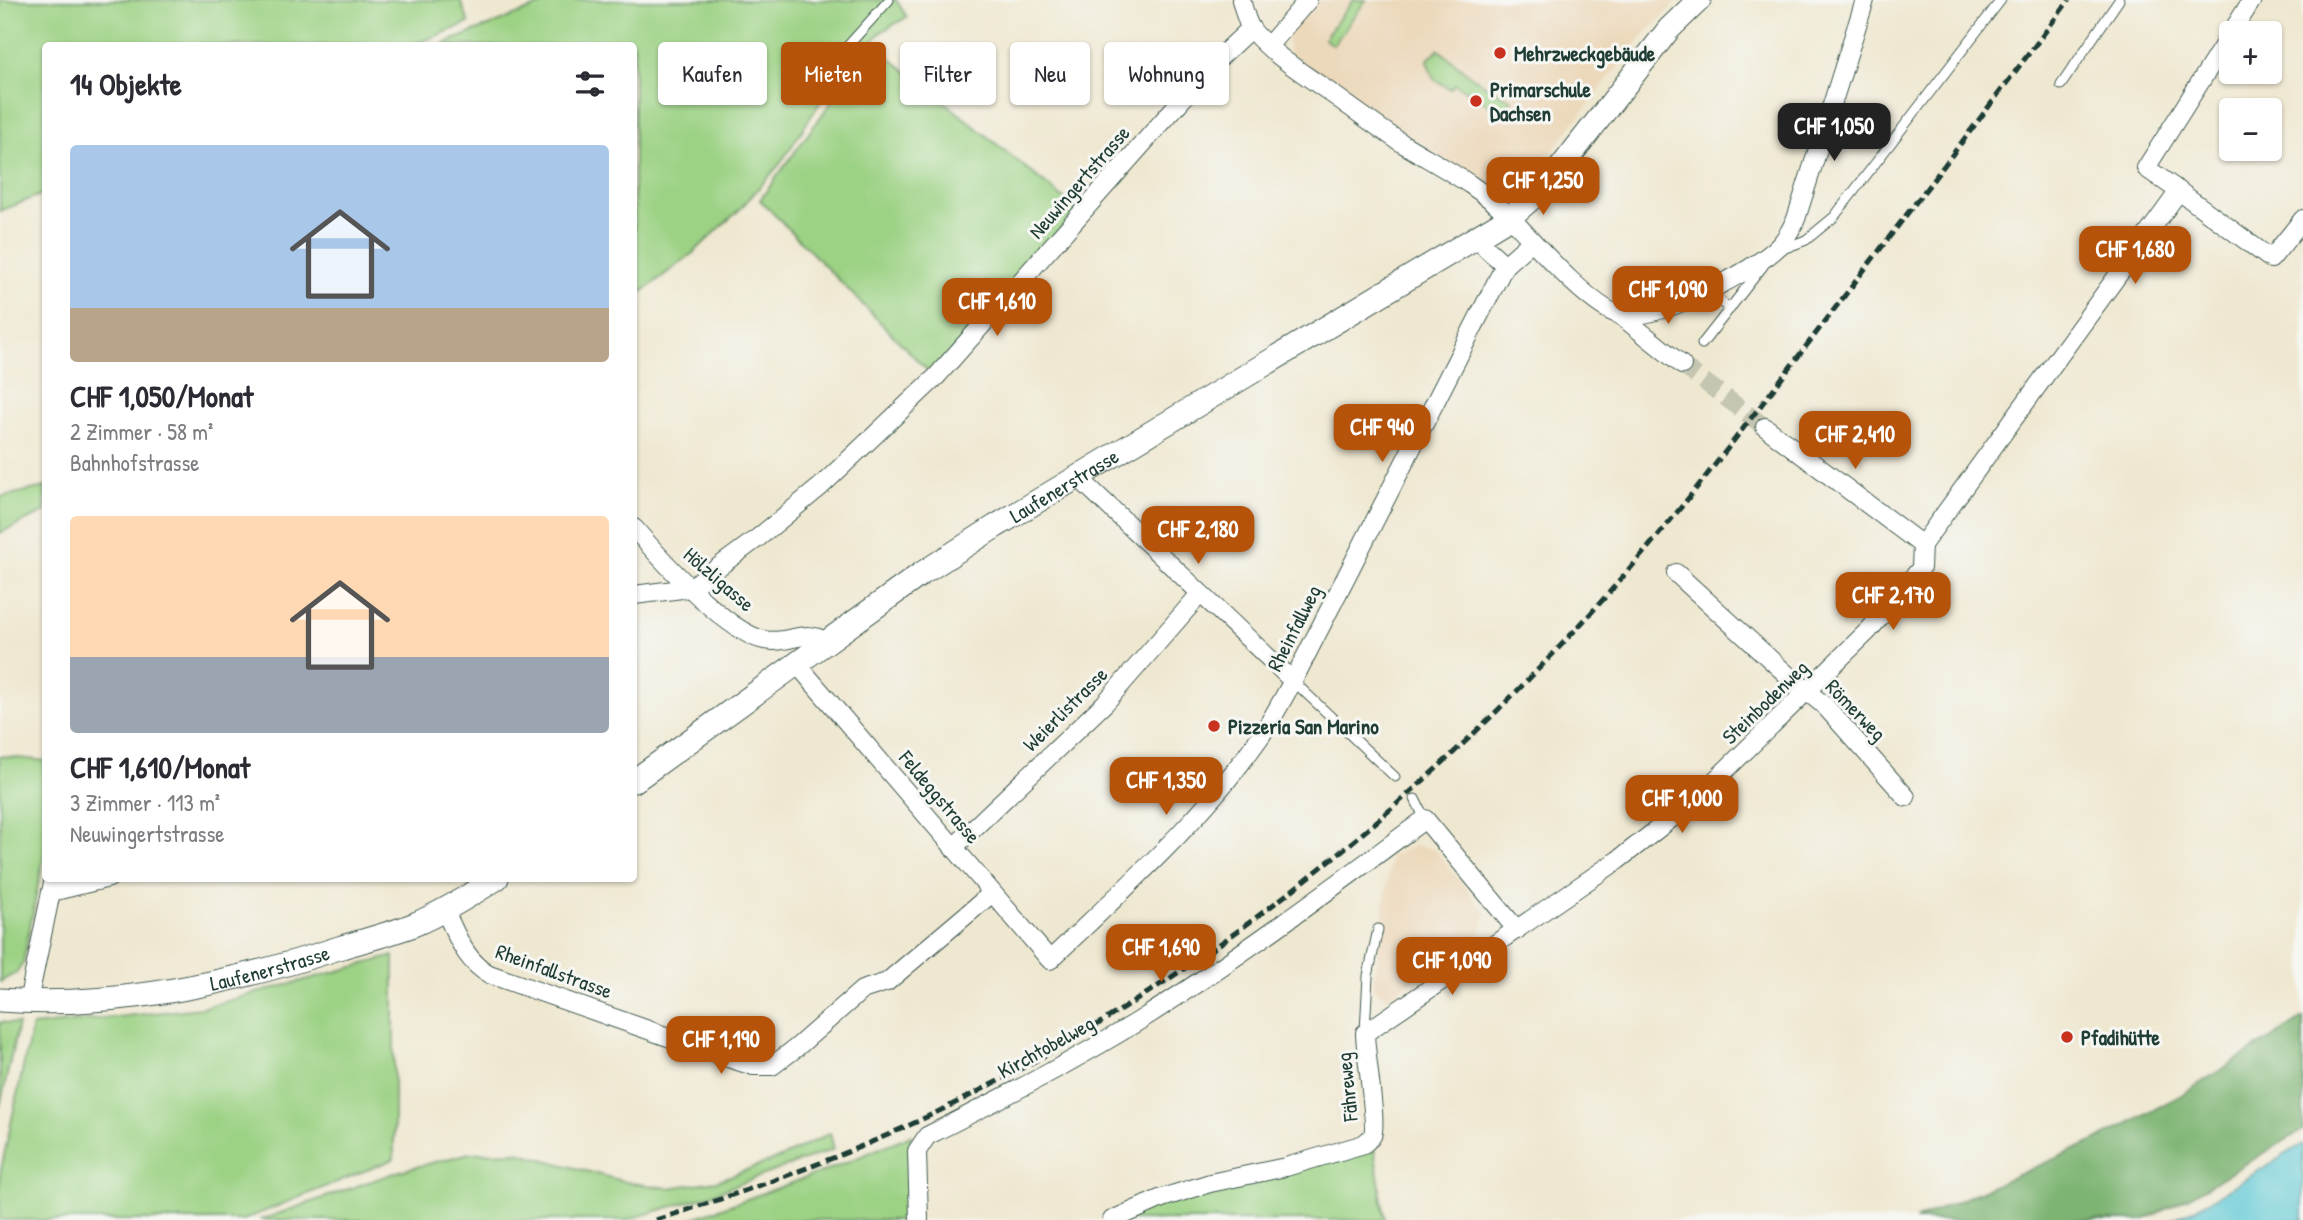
<!DOCTYPE html>
<html lang="de">
<meta charset="utf-8">
<style>
:root{--surface:#fff;--page:#f7f7f7;--text:#2b2b33;--muted:#7c7c81;--accent:#b45309}
body{margin:0;font-family:"Patrick Hand",sans-serif;background:var(--page);color:var(--text);height:100vh;display:flex;flex-direction:column;font-size:26px;white-space:nowrap}
*{box-sizing:border-box;margin:0}
p{font-size:23px;color:var(--muted)}
.icon{flex:none;width:38px;height:38px;fill:none;stroke:currentColor;stroke-width:2;stroke-linecap:round;stroke-linejoin:round}
.map{position:relative;flex:1;overflow:hidden}
.sheet{position:absolute;left:42px;top:42px;width:595px;height:840px;display:flex;flex-direction:column;background:var(--surface);border-radius:7px;box-shadow:0 2px 5px #0004}
.sheet>*{flex:none}
.hud{position:absolute;left:658px;top:42px;width:665px;height:63px;display:flex;gap:14px}
.controls{position:absolute;left:2219px;top:21px;display:grid;gap:14px}
.controls a{display:grid;place-items:center;width:63px;height:63px;border-radius:7px;background:var(--surface);box-shadow:0 2px 5px #0004;font-size:35px}
.price{position:absolute;translate:-50% -60px;padding:0 16px;border-radius:14px;background:var(--accent);color:#fff;font-size:23px;line-height:46px;filter:drop-shadow(0 2px 4px #0008)}
.price::after{content:'';position:absolute;left:50%;top:42px;width:21px;height:16px;margin-left:-10px;background:inherit;clip-path:polygon(0 0,100% 0,50% 100%)}
.price.on{background:#222;color:#fff}
ul{padding:0;list-style:none}
li{display:grid;align-content:center;gap:14px;height:371px;padding:0 28px}
li span{display:grid;place-items:center;height:217px;border-radius:7px;color:#555}
li>.icon{margin-inline-start:auto}
span .icon{width:126px;height:126px;fill:#fffc;stroke-width:1}
li b{font-size:30px}
h2{display:flex;justify-content:space-between;align-items:center;height:84px;padding:0 28px;font-size:30px}
.tag{padding:0 24px;border-radius:7px;background:var(--surface);box-shadow:0 2px 5px #0004;font-size:24px;line-height:63px}
.tag.on{background:var(--accent);color:#fff}
.map>svg:first-child{display:block}
.built{fill:#ecd8ba}
.green{fill:#9cd284;stroke:#5e885c;stroke-width:2}
.forest{fill:#7db472;stroke:#4e7853;stroke-width:2}
.water{fill:#5cc8d4;stroke:#3e8284;stroke-width:2}
.lines{fill:none;stroke-linecap:round;stroke-linejoin:round}
.minor-tunnel{stroke:#c5c6b2;stroke-width:18;stroke-dasharray:18 9;stroke-linecap:butt}
.service-casing{stroke:#3e574c;stroke-width:11}
.minor-casing{stroke:#3e574c;stroke-width:20}
.tertiary-casing{stroke:#3e574c;stroke-width:25}
.service{stroke:#fff;stroke-width:9}
.minor{stroke:#fff;stroke-width:18}
.tertiary{stroke:#fff;stroke-width:23}
.rail{stroke:#1f3d34;stroke-width:5;stroke-dasharray:10 5;stroke-linecap:butt}
.poi-dot{fill:#c8321e;stroke:#f6f6f2;stroke-width:2.5}
.labels{text-anchor:middle;dominant-baseline:central;stroke-width:6;stroke-linejoin:round;paint-order:stroke}
.poi-label{font-size:21px;font-weight:bold;fill:#1f3d34;stroke:#f6f6f2;text-anchor:start}
.street-label{font-size:21px;fill:#1f3d34;stroke:#f6f6f2}
</style>
<div class="map">
<svg width="2303" height="1220" viewBox="0 0 2303 1220">
<rect width="100%" height="100%" fill="#f6f6f2"/>
<filter id="ink" filterUnits="userSpaceOnUse"><feTurbulence type="fractalNoise" baseFrequency=".0143" numOctaves="2"/><feDisplacementMap in="SourceGraphic" scale="14" xChannelSelector="R" yChannelSelector="G"/><feConvolveMatrix kernelMatrix="1 2 1 2 8 2 1 2 1" color-interpolation-filters="sRGB"/></filter>
<filter id="wash" filterUnits="userSpaceOnUse"><feTurbulence type="fractalNoise" baseFrequency=".00686" numOctaves="4" result="noise"/><feDisplacementMap in="SourceGraphic" scale="28" xChannelSelector="R" yChannelSelector="G"/><feGaussianBlur stdDeviation="1.57" result="paint"/><feColorMatrix in="noise" values="0 0 0 0 0 0 0 0 0 0 0 0 0 0 0 0 0 1.4 0 .05"/><feComposite in="paint" operator="in"/></filter>
<g filter="url(#wash)">
<rect width="100%" height="100%" fill="#efe8d1"/>
<g class="built">
<path d="M1313,0h366l-41,41 -85,109 -59,43 -206,-141v-22z"/>
<path d="M1414,845l20,4 52,64 -6,21 -93,64 -14,-9 18,-133z"/>
</g>
<g class="green">
<path d="M0,0h460l9,23 -56,22 -367,1 -1,147 -45,18z"/>
<path d="M554,0h342l11,17 -26,15 -52,57 -49,75 -41,46 -46,43 -59,45v-252h-190l-1,-2z"/>
<path d="M1353,0h13l-33,45 -9,-6z"/>
<path d="M879,49l199,161 -147,164 -171,-174 84,-115z"/>
<path d="M1438,49l35,29 39,22 -10,13 -47,-29 -5,5 -16,-10 -7,-18z"/>
<path d="M45,487v25l-45,21v-36z"/>
<path d="M0,756l45,5v89l-22,113 -6,9 -17,10z"/>
<path d="M394,956v203l-151,61h-243v-46l32,-148 169,-18z"/>
<path d="M0,1022l18,2 -18,83z"/>
<path d="M830,1133l4,16 -133,49 -75,22h-366l140,-49 70,-18 47,-1 109,30 42,6 48,-7 64,-23z"/>
<path d="M911,1135l1,85h-224l140,-50z"/>
<path d="M1374,1148l11,72h-263l41,-18z"/>
</g>
<path class="forest" d="M2303,1018v112l-112,66 -47,24h-229l180,-79 83,-44z"/>
<path class="water" d="M2303,1144v76h-132l26,-12z"/>
</g>
<g filter="url(#ink)">
<g class="lines">
<path class="minor-tunnel" d="M1682,365l83,62"/>
<g class="service-casing">
<g id="service">
<path d="M2061,85l58,-85"/>
<path d="M834,94l-2,-19 4,-16 53,-59"/>
<path d="M1780,250l26,-10 28,-23 167,-217"/>
<path d="M1708,291l22,18"/>
<path d="M1702,344l61,-78"/>
<path d="M1293,681l102,96"/>
<path d="M1415,799l10,20"/>
<path d="M1365,1031l3,-55 10,-47"/>
</g>
</g>
<g class="minor-casing">
<g id="minor">
<path d="M1241,0c3,9 5,22 11,30 18,22 43,38 66,54 29,20 57,42 87,61 36,22 76,42 105,72 21,22 82,93 111,98 36,6 133,-43 158,-69 8,-8 12,-17 17,-27l69,-219"/>
<path d="M1268,46l40,-46"/>
<path d="M2179,191l92,68 32,-40"/>
<path d="M1479,237l7,11 19,17 27,-24"/>
<path d="M1620,315l62,50"/>
<path d="M1765,427l157,118"/>
<path d="M1078,477l215,204"/>
<path d="M634,528c26,30 92,104 130,112 26,5 39,-13 62,2"/>
<path d="M1922,545l257,-354 -33,-23 106,-168"/>
<path d="M1676,573l118,108 31,25 81,91"/>
<path d="M634,595l56,-7 69,-51 61,-50 116,-110 281,-317 34,-32"/>
<path d="M797,664l253,296c73,-70 152,-140 210,-223 12,-17 22,-37 33,-56l212,-416"/>
<path d="M953,848l152,-145 95,-109"/>
<path d="M51,892l58,-14"/>
<path d="M444,909c12,24 20,51 45,65l236,83 28,9h19l24,-18 66,-58 25,-8 104,-88"/>
<path d="M28,1002l26,-124"/>
<path d="M919,1220l-2,-69 10,-15c73,-37 146,-74 215,-117 98,-62 190,-131 283,-200l92,111"/>
<path d="M1112,1220l50,-22 48,-15 76,-16 78,-23c2,-3 6,-4 8,-8 6,-9 -7,-85 -7,-103l253,-173 77,-60 174,-170 52,-62 1,-23"/>
</g>
</g>
<g class="tertiary-casing">
<g id="tertiary">
<path id="s1" d="M634,781l287,-207 75,-48 514,-309 38,-33 121,-155 30,-29"/>
<path id="s2" d="M0,1000c115,9 233,-17 342,-53 23,-7 48,-13 71,-22 29,-12 58,-30 84,-47"/>
</g>
</g>
<use href="#service" class="service"/>
<use href="#minor" class="minor"/>
<use href="#tertiary" class="tertiary"/>
<path class="rail" d="M656,1220c95,-30 188,-63 277,-106 244,-118 463,-289 646,-488 87,-94 163,-196 241,-298 83,-109 167,-218 249,-328"/>
</g>
</g>
<g class="poi-dot">
<circle cx="1500" cy="53" r="7"/>
<circle cx="1476" cy="101" r="7"/>
<circle cx="1214" cy="726" r="7"/>
<circle cx="2067" cy="1037" r="7"/>
</g>
<g class="labels">
<g class="poi-label">
<text x="1514" y="53">Mehrzweckgebäude</text>
<text x="1490" y="89">Primarschule<tspan x="1490" dy="24">Dachsen</tspan></text>
<text x="1228" y="726">Pizzeria San Marino</text>
<text x="2081" y="1037">Pfadihütte</text>
</g>
<g class="street-label">
<text transform="translate(1079 182) rotate(-49)">Neuwingertstrasse</text>
<text stroke="none"><textPath href="#s1" startOffset="522">Laufenerstrasse</textPath></text>
<text transform="translate(719 579) rotate(41)">Hölzligasse</text>
<text transform="translate(1294 628) rotate(-63)">Rheinfallweg</text>
<text transform="translate(1765 702) rotate(-44)">Steinbodenweg</text>
<text transform="translate(1065 709) rotate(-45)">Weierlistrasse</text>
<text transform="translate(1856 710) rotate(46)">Römerweg</text>
<text transform="translate(940 797) rotate(50)">Feldeggstrasse</text>
<text stroke="none"><textPath href="#s2" startOffset="273">Laufenerstrasse</textPath></text>
<text transform="translate(554 971) rotate(20)">Rheinfallstrasse</text>
<text transform="translate(1046 1047) rotate(-29)">Kirchtobelweg</text>
<text transform="translate(1347 1087) rotate(-96)">Fähreweg</text>
</g>
</g>
</svg>
<div class="controls">
<a>+</a>
<a>−</a>
</div>
<b class="price on" style="left:1834px;top:163px">CHF 1,050</b>
<b class="price" style="left:1543px;top:217px">CHF 1,250</b>
<b class="price" style="left:2135px;top:286px">CHF 1,680</b>
<b class="price" style="left:1668px;top:326px">CHF 1,090</b>
<b class="price" style="left:997px;top:338px">CHF 1,610</b>
<b class="price" style="left:1382px;top:464px">CHF 940</b>
<b class="price" style="left:1855px;top:471px">CHF 2,410</b>
<b class="price" style="left:1198px;top:566px">CHF 2,180</b>
<b class="price" style="left:1893px;top:632px">CHF 2,170</b>
<b class="price" style="left:1166px;top:817px">CHF 1,350</b>
<b class="price" style="left:1682px;top:835px">CHF 1,000</b>
<b class="price" style="left:1161px;top:984px">CHF 1,690</b>
<b class="price" style="left:1452px;top:997px">CHF 1,090</b>
<b class="price" style="left:721px;top:1076px">CHF 1,190</b>
<div class="hud">
<a class="tag">Kaufen</a>
<a class="tag on">Mieten</a>
<a class="tag">Filter</a>
<a class="tag">Neu</a>
<a class="tag">Wohnung</a>
</div>
<section class="sheet">
<h2>14 Objekte<svg class="icon" aria-label="filters" viewBox="0 0 24 24"><path d="M4 7h16M4 17h16"/><circle cx="9" cy="7" r="2"/><circle cx="15" cy="17" r="2"/></svg></h2>
<ul>
<li><span style="background:linear-gradient(#a9c7e8 75%,#b9a48a 0)"><svg class="icon" aria-label="home" viewBox="0 0 24 24"><path d="M3 11l9-7 9 7M6 9v11h12V9"/></svg></span><div><b>CHF 1,050/Monat</b><p>2 Zimmer · 58 m²</p><p>Bahnhofstrasse</p></div></li>
<li><span style="background:linear-gradient(#ffd9b3 65%,#9aa5b1 0)"><svg class="icon" aria-label="home" viewBox="0 0 24 24"><path d="M3 11l9-7 9 7M6 9v11h12V9"/></svg></span><div><b>CHF 1,610/Monat</b><p>3 Zimmer · 113 m²</p><p>Neuwingertstrasse</p></div></li>
</ul>
</section>
</div>
